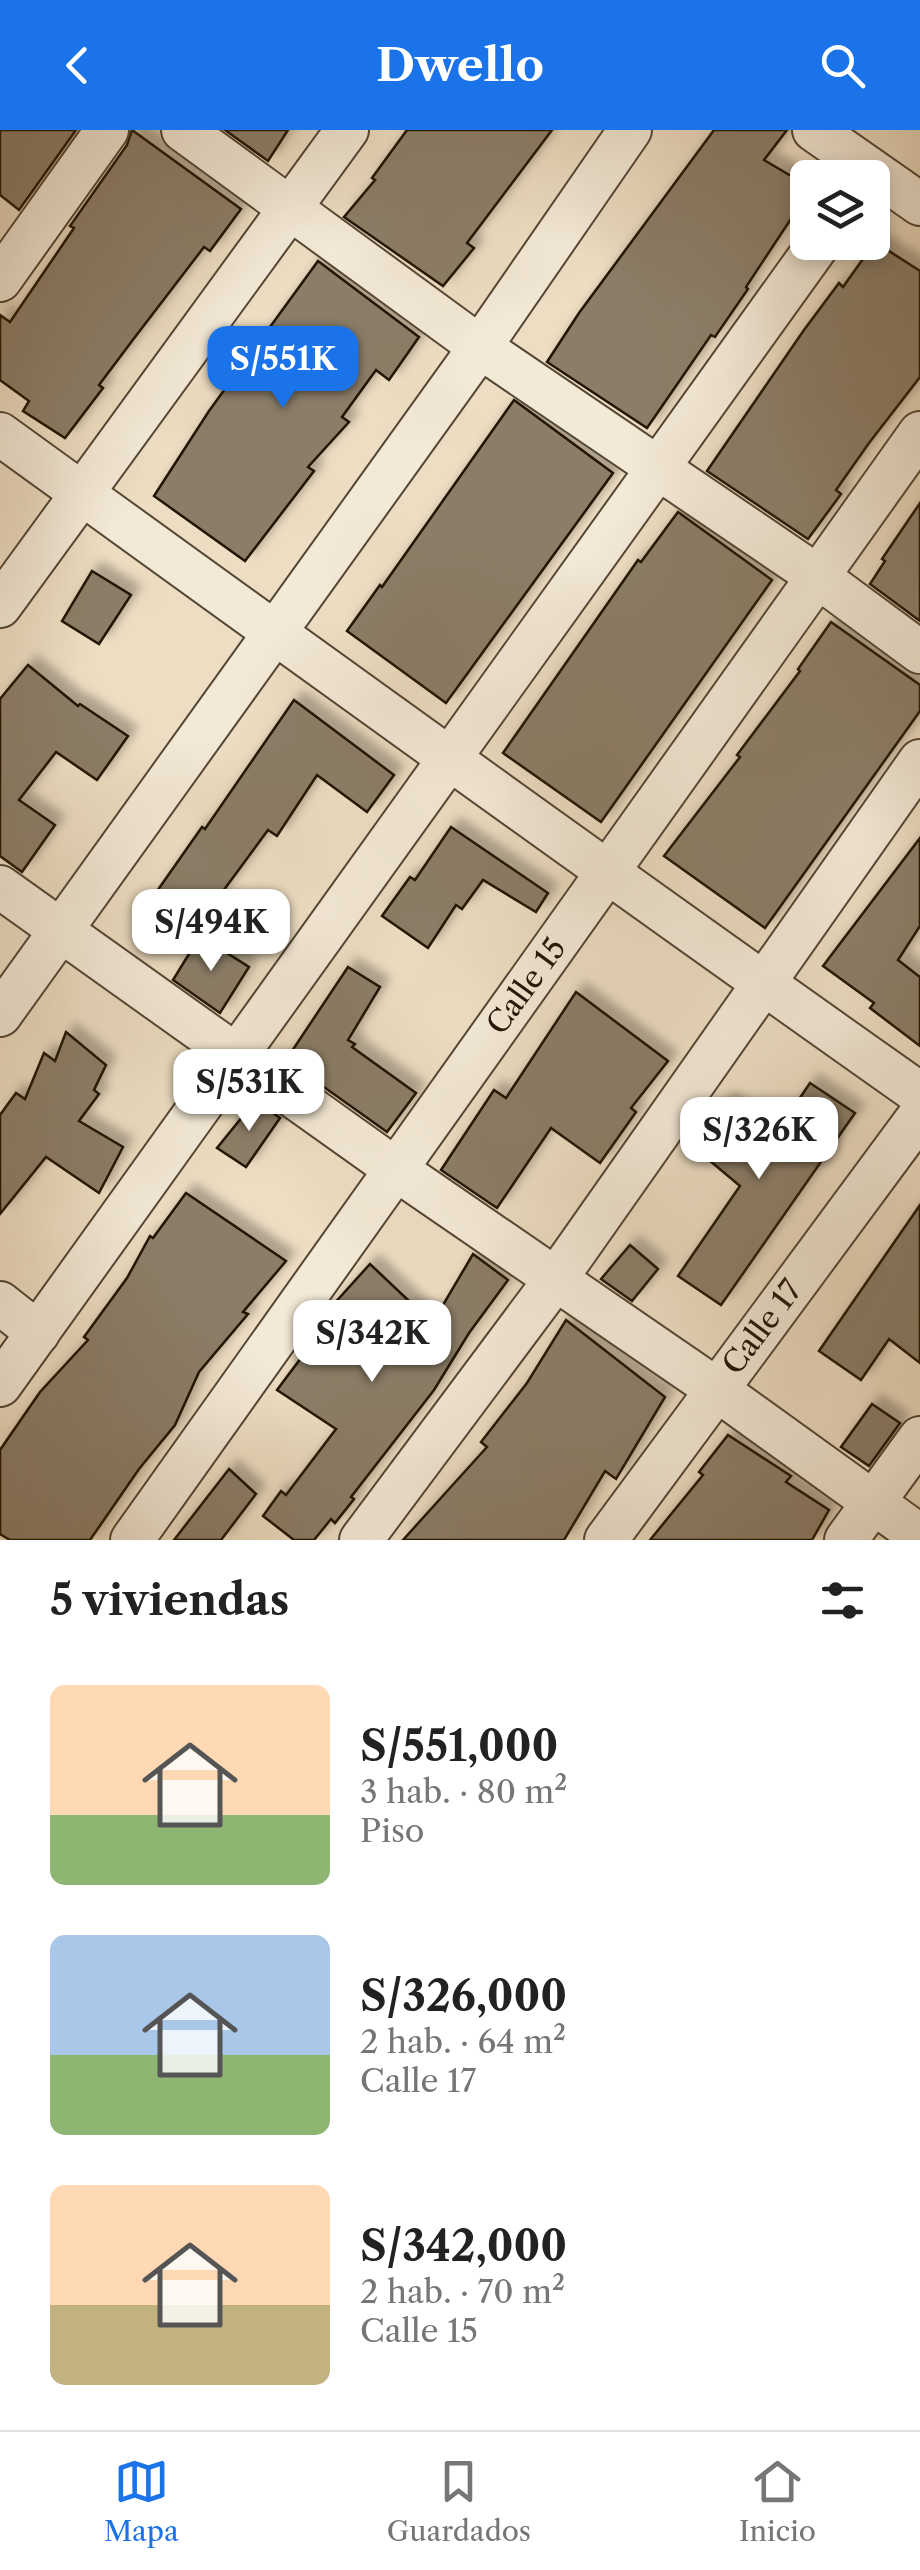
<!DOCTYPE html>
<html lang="es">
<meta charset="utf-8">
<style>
:root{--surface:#fff;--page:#f2f2f2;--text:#222;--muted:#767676;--line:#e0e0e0;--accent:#1a73e8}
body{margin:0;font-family:"Libre Caslon Text",serif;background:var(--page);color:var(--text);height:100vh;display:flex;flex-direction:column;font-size:38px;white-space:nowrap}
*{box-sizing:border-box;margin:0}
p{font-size:32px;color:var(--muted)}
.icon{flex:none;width:55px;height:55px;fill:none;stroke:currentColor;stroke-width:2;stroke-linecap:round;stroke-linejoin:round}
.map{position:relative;height:1410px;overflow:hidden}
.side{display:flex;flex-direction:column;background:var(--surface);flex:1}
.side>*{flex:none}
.buttons{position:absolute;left:790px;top:30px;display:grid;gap:20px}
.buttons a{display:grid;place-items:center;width:100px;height:100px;border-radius:15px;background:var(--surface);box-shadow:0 5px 15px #0003;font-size:50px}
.price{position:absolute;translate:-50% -85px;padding:0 22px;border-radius:20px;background:#fff;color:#222;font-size:32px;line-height:65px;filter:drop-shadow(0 2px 5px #0008)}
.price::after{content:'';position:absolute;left:50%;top:60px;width:30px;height:22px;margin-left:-15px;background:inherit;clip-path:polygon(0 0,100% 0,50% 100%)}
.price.current{background:var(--accent);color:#fff}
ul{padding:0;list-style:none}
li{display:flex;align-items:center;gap:30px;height:250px;padding:0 50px}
li span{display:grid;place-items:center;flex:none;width:280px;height:200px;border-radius:15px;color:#555}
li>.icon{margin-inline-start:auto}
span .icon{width:120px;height:120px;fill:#fffc;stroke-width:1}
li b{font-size:42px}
h2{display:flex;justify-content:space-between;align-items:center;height:120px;padding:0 50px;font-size:42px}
header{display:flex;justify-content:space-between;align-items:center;height:130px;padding:0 50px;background:var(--accent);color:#fff;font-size:45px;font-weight:700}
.tabs{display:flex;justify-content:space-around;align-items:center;height:140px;border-top:2px solid var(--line);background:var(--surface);font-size:28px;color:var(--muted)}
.tabs a{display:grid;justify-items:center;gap:5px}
.tabs .current{color:var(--accent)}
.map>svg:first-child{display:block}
.building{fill:#8b7d67;stroke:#211404;stroke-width:2.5;filter:url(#shadow)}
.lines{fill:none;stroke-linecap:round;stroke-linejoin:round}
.street-casing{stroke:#544634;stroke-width:46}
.street{stroke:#f3e9d7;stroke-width:42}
.labels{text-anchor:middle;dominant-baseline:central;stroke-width:9;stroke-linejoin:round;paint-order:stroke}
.street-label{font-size:30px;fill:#211404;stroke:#f3e9d7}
</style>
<header><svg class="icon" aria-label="back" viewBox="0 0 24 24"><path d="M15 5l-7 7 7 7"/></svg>Dwello<svg class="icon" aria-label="search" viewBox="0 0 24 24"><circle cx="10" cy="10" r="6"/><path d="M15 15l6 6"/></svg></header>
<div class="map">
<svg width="920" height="1410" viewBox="0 0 920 1410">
<defs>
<filter id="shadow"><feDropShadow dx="9" dy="-9" stdDeviation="5" flood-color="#0004"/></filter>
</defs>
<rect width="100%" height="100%" fill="#edddc2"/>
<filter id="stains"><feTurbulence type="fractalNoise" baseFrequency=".002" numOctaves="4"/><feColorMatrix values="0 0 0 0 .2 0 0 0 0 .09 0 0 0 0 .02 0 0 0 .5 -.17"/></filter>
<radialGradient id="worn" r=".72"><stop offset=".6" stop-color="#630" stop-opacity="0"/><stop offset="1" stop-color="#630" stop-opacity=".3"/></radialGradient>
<g class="building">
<path d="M0,0h76l-57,80 -19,-15z"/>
<path d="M132,0l109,79 -31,42 -6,-4 -72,94 -33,44 4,3 -38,50 -42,-27 6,-10 -29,-21v-65l10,7 64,-94 -4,-2 57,-81z"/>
<path d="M225,0h63l-20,31z"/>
<path d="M407,0h145l-85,113 7,5 -31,38 -99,-69 31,-37 -3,-2z"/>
<path d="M714,0h73l-23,30 44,26v7l-62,94 2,2 -33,48 -4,-2 -64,93 -100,-66 32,-49z"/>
<path d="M875,112l45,29v106l-51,66 -33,47 5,4 -33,45 -101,-68 97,-141 35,-47 4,4z"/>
<path d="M318,131l101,76 -30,43 -13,-10 -34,47 7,5 -41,45 6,4 -69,90 -91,-65 55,-85z"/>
<path d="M514,270l99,73 -167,230 -99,-72 33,-46 2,2z"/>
<path d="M920,373v118l-50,-37 15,-23 -3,-2z"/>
<path d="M678,382l94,68 -171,242 -98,-69 135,-193 3,2z"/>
<path d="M92,441l39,24 -32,49 -37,-23z"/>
<path d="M831,492l89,63v26l-155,217 -101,-72 76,-99 -3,-2 63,-84 -2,-2z"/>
<path d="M28,535l50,41 2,-2 48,32 -31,44 -41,-28 -37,48 36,25 -33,47 -22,-16v-157z"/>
<path d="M294,570l100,75 -27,37 -50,-37 -40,61 -9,-6 -70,95 -43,-31 47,-67 3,2z"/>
<path d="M451,697l97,66 -12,19 -53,-32 -21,29 -6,-4 -28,43 -46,-32 28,-39 5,3z"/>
<path d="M920,708v88l-22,34 22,17v69l-50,-38 4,-5 -51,-37z"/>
<path d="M200,806l49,31 -29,46 -47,-33z"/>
<path d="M348,837l32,20 -32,53 7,4 -3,3 64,46 -29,39 -101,-72z"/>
<path d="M576,862l92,69 -37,47 5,4 -36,51 -49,-35 -54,80 -56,-38 53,-80 12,8z"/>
<path d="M66,902l40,33 -12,25 5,4 -20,27 44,26 -24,46 -53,-36 -46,57v-99l16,-22 9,6 19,-46 11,8z"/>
<path d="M810,953l45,30 -134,192 -43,-29 62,-90 -50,-42 36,-43 46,38z"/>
<path d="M256,970l24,18 -34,49 -29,-19z"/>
<path d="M186,1063l100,68 -43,51 5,2 -49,58 -24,53 -36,44 -49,71h-80l-10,-6v-84l40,-58 48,-52 -4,-3 43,-59 23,-42 3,2z"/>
<path d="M920,1075v158l-31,-24 -28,41 -42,-29z"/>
<path d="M630,1115l28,24 -26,32 -31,-22z"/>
<path d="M473,1124l35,26 -39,53 -35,57 -83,107 3,2 -19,24 -4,-4 -17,21h-20l-31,-24 18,-25 5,4 50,-66 -59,-39 60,-80 -5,-4 38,-42 59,56 3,-6 4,3z"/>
<path d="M566,1190l99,77 -49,82 -11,-8 -41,69h-161l84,-93 -6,-5 46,-59z"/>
<path d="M872,1274l28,19 -31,43 -28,-19z"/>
<path d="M728,1305l63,41 -5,6 43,28 -17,30h-162l53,-65 -4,-3z"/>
<path d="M229,1339l27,25 -35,46h-47z"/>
</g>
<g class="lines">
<g class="street-casing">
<g id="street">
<path d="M183,0l297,217 337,229 103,76"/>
<path d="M814,0l106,74"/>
<path d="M0,150l107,-150"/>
<path d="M0,304c305,221 611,442 920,660"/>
<path d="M0,476l347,-476"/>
<path d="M0,757l394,281 322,221 204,147"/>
<path d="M0,885l480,-668 150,-217"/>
<path d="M0,1173l38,30"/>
<path d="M0,1255l820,-1143"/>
<path d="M132,1410l788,-1107"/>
<path d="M361,1410l194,-260 365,-519"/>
<path d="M606,1410l314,-425"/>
<path d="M846,1410l74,-102"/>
</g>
</g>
<use href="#street" class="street"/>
</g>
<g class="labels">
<g class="street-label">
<text transform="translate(526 856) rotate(-54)">Calle 15</text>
<text transform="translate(762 1197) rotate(-53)">Calle 17</text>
</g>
</g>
<rect width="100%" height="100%" filter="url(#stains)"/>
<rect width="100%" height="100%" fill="url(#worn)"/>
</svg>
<div class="buttons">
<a><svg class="icon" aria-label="layers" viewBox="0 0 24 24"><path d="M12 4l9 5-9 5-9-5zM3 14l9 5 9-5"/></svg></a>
</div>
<b class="price current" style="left:283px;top:281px">S/551K</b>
<b class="price" style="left:211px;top:844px">S/494K</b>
<b class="price" style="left:249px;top:1004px">S/531K</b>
<b class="price" style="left:759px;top:1052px">S/326K</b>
<b class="price" style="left:372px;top:1255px">S/342K</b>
</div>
<section class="side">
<h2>5 viviendas<svg class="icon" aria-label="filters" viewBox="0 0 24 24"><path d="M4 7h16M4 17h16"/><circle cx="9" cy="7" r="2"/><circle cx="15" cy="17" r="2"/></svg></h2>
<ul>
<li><span style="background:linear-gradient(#ffd9b3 65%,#8fb573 0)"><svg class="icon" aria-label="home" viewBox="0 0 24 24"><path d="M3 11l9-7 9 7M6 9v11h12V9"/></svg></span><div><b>S/551,000</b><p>3 hab. · 80 m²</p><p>Piso</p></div></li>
<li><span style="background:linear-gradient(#a9c7e8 60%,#8fb573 0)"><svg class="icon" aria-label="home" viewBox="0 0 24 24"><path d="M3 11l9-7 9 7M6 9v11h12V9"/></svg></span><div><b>S/326,000</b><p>2 hab. · 64 m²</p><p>Calle 17</p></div></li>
<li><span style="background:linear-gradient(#ffd9b3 60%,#c2b280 0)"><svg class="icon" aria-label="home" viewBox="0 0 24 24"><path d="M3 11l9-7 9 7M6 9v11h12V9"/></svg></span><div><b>S/342,000</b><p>2 hab. · 70 m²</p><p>Calle 15</p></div></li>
</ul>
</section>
<nav class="tabs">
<a class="current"><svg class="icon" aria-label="map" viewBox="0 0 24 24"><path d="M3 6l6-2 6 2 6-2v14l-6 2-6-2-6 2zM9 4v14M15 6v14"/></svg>Mapa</a>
<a><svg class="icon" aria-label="saved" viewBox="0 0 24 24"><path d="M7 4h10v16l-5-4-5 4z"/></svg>Guardados</a>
<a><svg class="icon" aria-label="home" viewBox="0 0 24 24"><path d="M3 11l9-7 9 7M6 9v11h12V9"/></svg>Inicio</a>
</nav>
